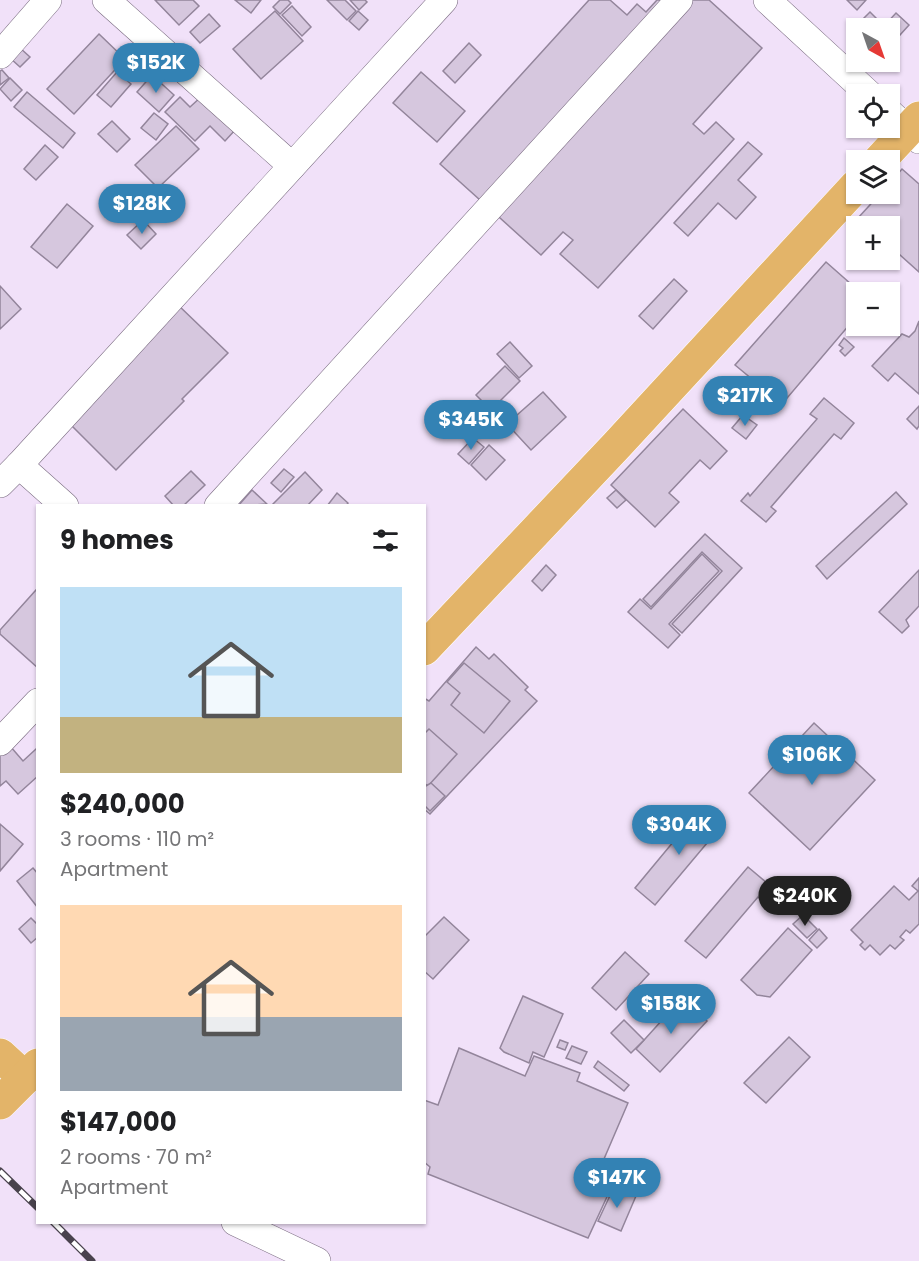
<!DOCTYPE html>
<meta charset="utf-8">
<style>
:root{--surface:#fff;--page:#f6f6f6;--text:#202124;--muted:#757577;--accent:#3382b4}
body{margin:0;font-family:Poppins,sans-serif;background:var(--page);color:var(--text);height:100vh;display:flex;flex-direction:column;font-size:22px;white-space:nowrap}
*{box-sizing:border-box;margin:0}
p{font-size:20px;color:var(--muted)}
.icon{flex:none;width:33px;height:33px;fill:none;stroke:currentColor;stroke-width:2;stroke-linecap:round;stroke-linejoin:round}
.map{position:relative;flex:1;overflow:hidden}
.panel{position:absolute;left:36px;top:504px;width:390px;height:720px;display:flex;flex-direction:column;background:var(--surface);border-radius:0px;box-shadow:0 2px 4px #0004}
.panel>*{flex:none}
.needle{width:39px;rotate:140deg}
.buttons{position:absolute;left:846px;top:18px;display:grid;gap:12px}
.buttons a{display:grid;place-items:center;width:54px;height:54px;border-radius:0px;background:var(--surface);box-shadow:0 2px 4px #0004;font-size:30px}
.price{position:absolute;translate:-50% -51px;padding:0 14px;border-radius:21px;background:var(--accent);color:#fff;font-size:20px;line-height:39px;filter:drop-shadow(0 2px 3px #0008)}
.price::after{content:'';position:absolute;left:50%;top:36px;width:18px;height:14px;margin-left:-9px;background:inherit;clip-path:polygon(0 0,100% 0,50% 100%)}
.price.active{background:#222;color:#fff}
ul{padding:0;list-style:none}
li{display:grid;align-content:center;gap:12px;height:318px;padding:0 24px}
li span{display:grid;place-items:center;height:186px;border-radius:0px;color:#555}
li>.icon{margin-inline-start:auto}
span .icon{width:108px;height:108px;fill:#fffc;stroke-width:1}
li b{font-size:26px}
h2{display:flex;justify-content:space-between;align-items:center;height:72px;padding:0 24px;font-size:26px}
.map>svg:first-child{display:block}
.building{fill:#d6c7de;stroke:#93859b;stroke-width:1.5}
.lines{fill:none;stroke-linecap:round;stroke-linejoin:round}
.minor-casing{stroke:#786a7f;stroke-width:28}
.major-casing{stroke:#fff;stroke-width:34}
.minor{stroke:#fff;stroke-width:27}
.major{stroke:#e3b469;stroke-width:33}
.rail-casing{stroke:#49424d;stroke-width:7}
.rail{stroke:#fff;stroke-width:4.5;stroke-dasharray:14;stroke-linecap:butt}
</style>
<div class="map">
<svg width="919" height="1261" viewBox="0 0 919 1261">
<rect width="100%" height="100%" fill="#f1e1f9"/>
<g class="building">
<path d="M155,0h38l6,6 -20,19z"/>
<path d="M235,0h26l-10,13z"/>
<path d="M280,0h8l3,3 -11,11 -7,-7z"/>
<path d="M327,0h18l11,11 -9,9z"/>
<path d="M350,0h15l2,2 -8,8z"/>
<path d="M589,0h21l17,15 10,-11 9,8 11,-12h52l53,48 -69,76 11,10 12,-12 18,17 -136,149 -38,-34 13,-14 -10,-8 -22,23 -101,-91z"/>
<path d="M847,0h19l-9,10z"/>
<path d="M292,6l19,21 -9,9 -20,-21z"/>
<path d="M275,11l28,30 -42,38 -28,-30z"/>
<path d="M358,11l10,9 -9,10 -10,-9z"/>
<path d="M870,12l14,14 12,-13 13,12 -19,21v-18h-23l-7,-6z"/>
<path d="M209,14l11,12 -20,17 -10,-11z"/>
<path d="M99,34l26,25 -51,55 -27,-25z"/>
<path d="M469,43l12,12 -26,28 -12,-12z"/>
<path d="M20,48l10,9 -10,10 -10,-9z"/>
<path d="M2,70l7,8 -9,7v-14z"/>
<path d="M117,72l14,12 -20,23 -14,-12z"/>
<path d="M421,72l44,39 -28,31 -44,-39z"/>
<path d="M152,75l22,20 -15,17 -22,-20z"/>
<path d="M10,78l12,12 -11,11 -11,-12z"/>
<path d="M27,92l48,41 -12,15 -49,-41z"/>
<path d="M202,96l34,33 -11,12 -15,-15 -15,15 -30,-29 15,-15 10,10z"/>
<path d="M154,113l14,11 -12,16 -15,-12z"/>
<path d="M112,121l18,18 -13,13 -19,-18z"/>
<path d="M176,126l23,23 -41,39 -23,-23z"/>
<path d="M748,142l14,12 -24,26 18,17 -20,22 -18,-16 -30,33 -14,-13z"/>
<path d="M45,145l13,12 -22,23 -12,-11z"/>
<path d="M902,169l17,15v88l-29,-26v-20h-22l-10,-8 22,-24h10v-11z"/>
<path d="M67,204l26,22 -36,42 -26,-21z"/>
<path d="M143,220l13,14 -15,15 -14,-14z"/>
<path d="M826,262l34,30h-4v25l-74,87 -47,-39z"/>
<path d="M674,279l13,12 -34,38 -14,-13z"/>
<path d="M0,286l21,23 -21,20z"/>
<path d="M177,304l51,49 -46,46 2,2 -68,69 -49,-49z"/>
<path d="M919,321v73l-24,-21 -7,8 -16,-15 30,-32 7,3 6,-6z"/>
<path d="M844,338l10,9 -9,9 -5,-5 3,-3 -4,-3z"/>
<path d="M510,342l22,24 -13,12 -22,-24z"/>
<path d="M505,366l15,15 -29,29 -15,-15z"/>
<path d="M721,384l28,19 -8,12 -28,-20z"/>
<path d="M543,392l23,25 -35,33 -24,-26z"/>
<path d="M824,398l30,25 -13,16 -7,-5 -63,73 5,4 -10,11 -25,-21 7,-8 2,3 67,-77 -7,-5z"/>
<path d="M919,406v20l-2,3 -10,-10z"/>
<path d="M683,409l44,42 -17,18 -10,-9 -31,33 10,9 -24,25 -44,-42z"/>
<path d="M743,415l14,10 -11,14 -14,-11z"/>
<path d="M473,438l11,9 -15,17 -11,-10z"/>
<path d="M489,445l16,15 -19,20 -15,-15z"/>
<path d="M284,469l10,8 -13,15 -10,-9z"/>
<path d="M191,471l14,14 -22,21h-9l-9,-10z"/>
<path d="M305,472l17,18 -15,16h-36z"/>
<path d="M252,490l15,14 -29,2z"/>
<path d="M616,490l10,10 -9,8 -10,-10z"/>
<path d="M896,492l11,12 -80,75 -11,-13z"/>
<path d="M337,493l11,10 -2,3h-19z"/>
<path d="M705,534l37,34 -60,65 -10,-9 50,-53 -20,-19 -51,55 -8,-8z"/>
<path d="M702,554l17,17 -50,53 11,11 -12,13 -40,-36 12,-13 11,10z"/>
<path d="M546,565l10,10 -14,16 -10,-10z"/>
<path d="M919,570v36l-13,14 3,6 -7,7 -23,-21z"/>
<path d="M36,590l2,1v77l-38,-34v-4z"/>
<path d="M476,647l13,12 5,-5 34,33 -3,3 12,11 -107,113 -6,-5v-111l5,3z"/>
<path d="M464,663l46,38 -26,32 -33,-28 9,-12 -13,-11z"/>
<path d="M814,723l61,57 -65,70 -61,-57z"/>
<path d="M429,729l28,25 -29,32 -4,-3v-49z"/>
<path d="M10,746l13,15 13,-12 2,2v25l-20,18 -12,-13 -6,5v-30z"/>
<path d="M431,783l14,13 -15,15 -6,-6v-18z"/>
<path d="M703,806l20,18 -68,81 -20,-17z"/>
<path d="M0,824l23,20 -23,27z"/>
<path d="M748,867l31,26 -11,12 -10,-8 -52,61 -21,-17z"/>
<path d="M33,868l5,6v34l-21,-27z"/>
<path d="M919,878v46l-9,9 -4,-3 -6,7 4,3 -9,9 -5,-4 -10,10 -10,-10 -5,5 -5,-5 3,-3 -12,-12 43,-44 15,14 9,-9 -6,-5z"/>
<path d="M803,915l14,14 -10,9 -14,-14z"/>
<path d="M444,917l25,23 -36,39 -9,-8v-34z"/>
<path d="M31,918l7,7v12l-7,6 -12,-14z"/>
<path d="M788,928l24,22 -42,47 -13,-2 -16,-15z"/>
<path d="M819,929l8,9 -10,10 -8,-8z"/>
<path d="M625,952l24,22 -33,36 -24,-22z"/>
<path d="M523,996l40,18 -19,43 -11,-5 -4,11 -25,-11 -4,-4z"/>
<path d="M682,998l25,23 -47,51 -24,-23z"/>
<path d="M624,1020l20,20 -13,13 -20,-20z"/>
<path d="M789,1037l21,20 -44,46 -22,-20z"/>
<path d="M560,1040l8,3 -3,7 -8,-3z"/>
<path d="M572,1046l15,6 -6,12 -15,-6z"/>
<path d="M459,1048l66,28 9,-20 46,17 -3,8 51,22 -33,77 16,8 -23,50 -160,-64 2,-7 -6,-5v-62l14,5z"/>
<path d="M598,1061l31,24 -5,6 -30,-24z"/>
<path d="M614,1187l22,9 -15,35 -23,-10z"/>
</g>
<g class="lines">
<g class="minor-casing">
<g id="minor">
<path d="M106,0l186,166"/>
<path d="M767,0l102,94"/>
<path d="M0,55l48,-55"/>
<path d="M890,113l29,27"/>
<path d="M19,465l46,41"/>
<path d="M0,484l19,-19 425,-465"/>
<path d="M218,506l461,-506"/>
<path d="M0,742l38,-40"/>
<path d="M235,1222l82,39"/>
</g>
</g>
<g class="major-casing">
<g id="major">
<path d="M880,160l39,-42"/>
<path d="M424,649l192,-203 240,-260"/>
<path d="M0,1055l25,23"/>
<path d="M0,1103l38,-38"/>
</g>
</g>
<use href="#minor" class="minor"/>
<use href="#major" class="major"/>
<g class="rail-casing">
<g id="rail">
<path d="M0,1171l38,37"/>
<path d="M53,1222l39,39"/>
</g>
</g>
<use href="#rail" class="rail"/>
</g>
</svg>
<div class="buttons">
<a><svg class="needle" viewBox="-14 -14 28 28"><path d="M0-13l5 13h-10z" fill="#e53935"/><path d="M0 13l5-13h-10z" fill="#757577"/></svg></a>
<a><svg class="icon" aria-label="locate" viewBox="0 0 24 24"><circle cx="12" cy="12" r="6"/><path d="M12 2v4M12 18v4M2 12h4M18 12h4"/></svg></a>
<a><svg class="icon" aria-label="layers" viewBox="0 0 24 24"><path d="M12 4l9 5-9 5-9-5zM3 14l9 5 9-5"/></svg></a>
<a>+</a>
<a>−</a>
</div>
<b class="price" style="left:156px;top:94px">$152K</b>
<b class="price" style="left:142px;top:235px">$128K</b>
<b class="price" style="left:745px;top:427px">$217K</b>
<b class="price" style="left:471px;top:451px">$345K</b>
<b class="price" style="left:812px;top:786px">$106K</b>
<b class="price" style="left:679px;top:856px">$304K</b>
<b class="price active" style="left:805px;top:927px">$240K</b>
<b class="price" style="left:671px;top:1035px">$158K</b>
<b class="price" style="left:617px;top:1209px">$147K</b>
<section class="panel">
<h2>9 homes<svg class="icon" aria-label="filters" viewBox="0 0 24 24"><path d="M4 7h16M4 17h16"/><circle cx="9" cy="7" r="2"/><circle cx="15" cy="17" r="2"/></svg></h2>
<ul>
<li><span style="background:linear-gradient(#bfe0f5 70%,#c2b280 0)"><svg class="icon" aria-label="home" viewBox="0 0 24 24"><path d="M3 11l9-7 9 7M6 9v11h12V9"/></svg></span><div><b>$240,000</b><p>3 rooms · 110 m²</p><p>Apartment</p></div></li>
<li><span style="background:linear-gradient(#ffd9b3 60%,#9aa5b1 0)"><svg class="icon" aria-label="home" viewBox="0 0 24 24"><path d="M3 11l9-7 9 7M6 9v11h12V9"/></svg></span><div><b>$147,000</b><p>2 rooms · 70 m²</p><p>Apartment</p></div></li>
</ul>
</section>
</div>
